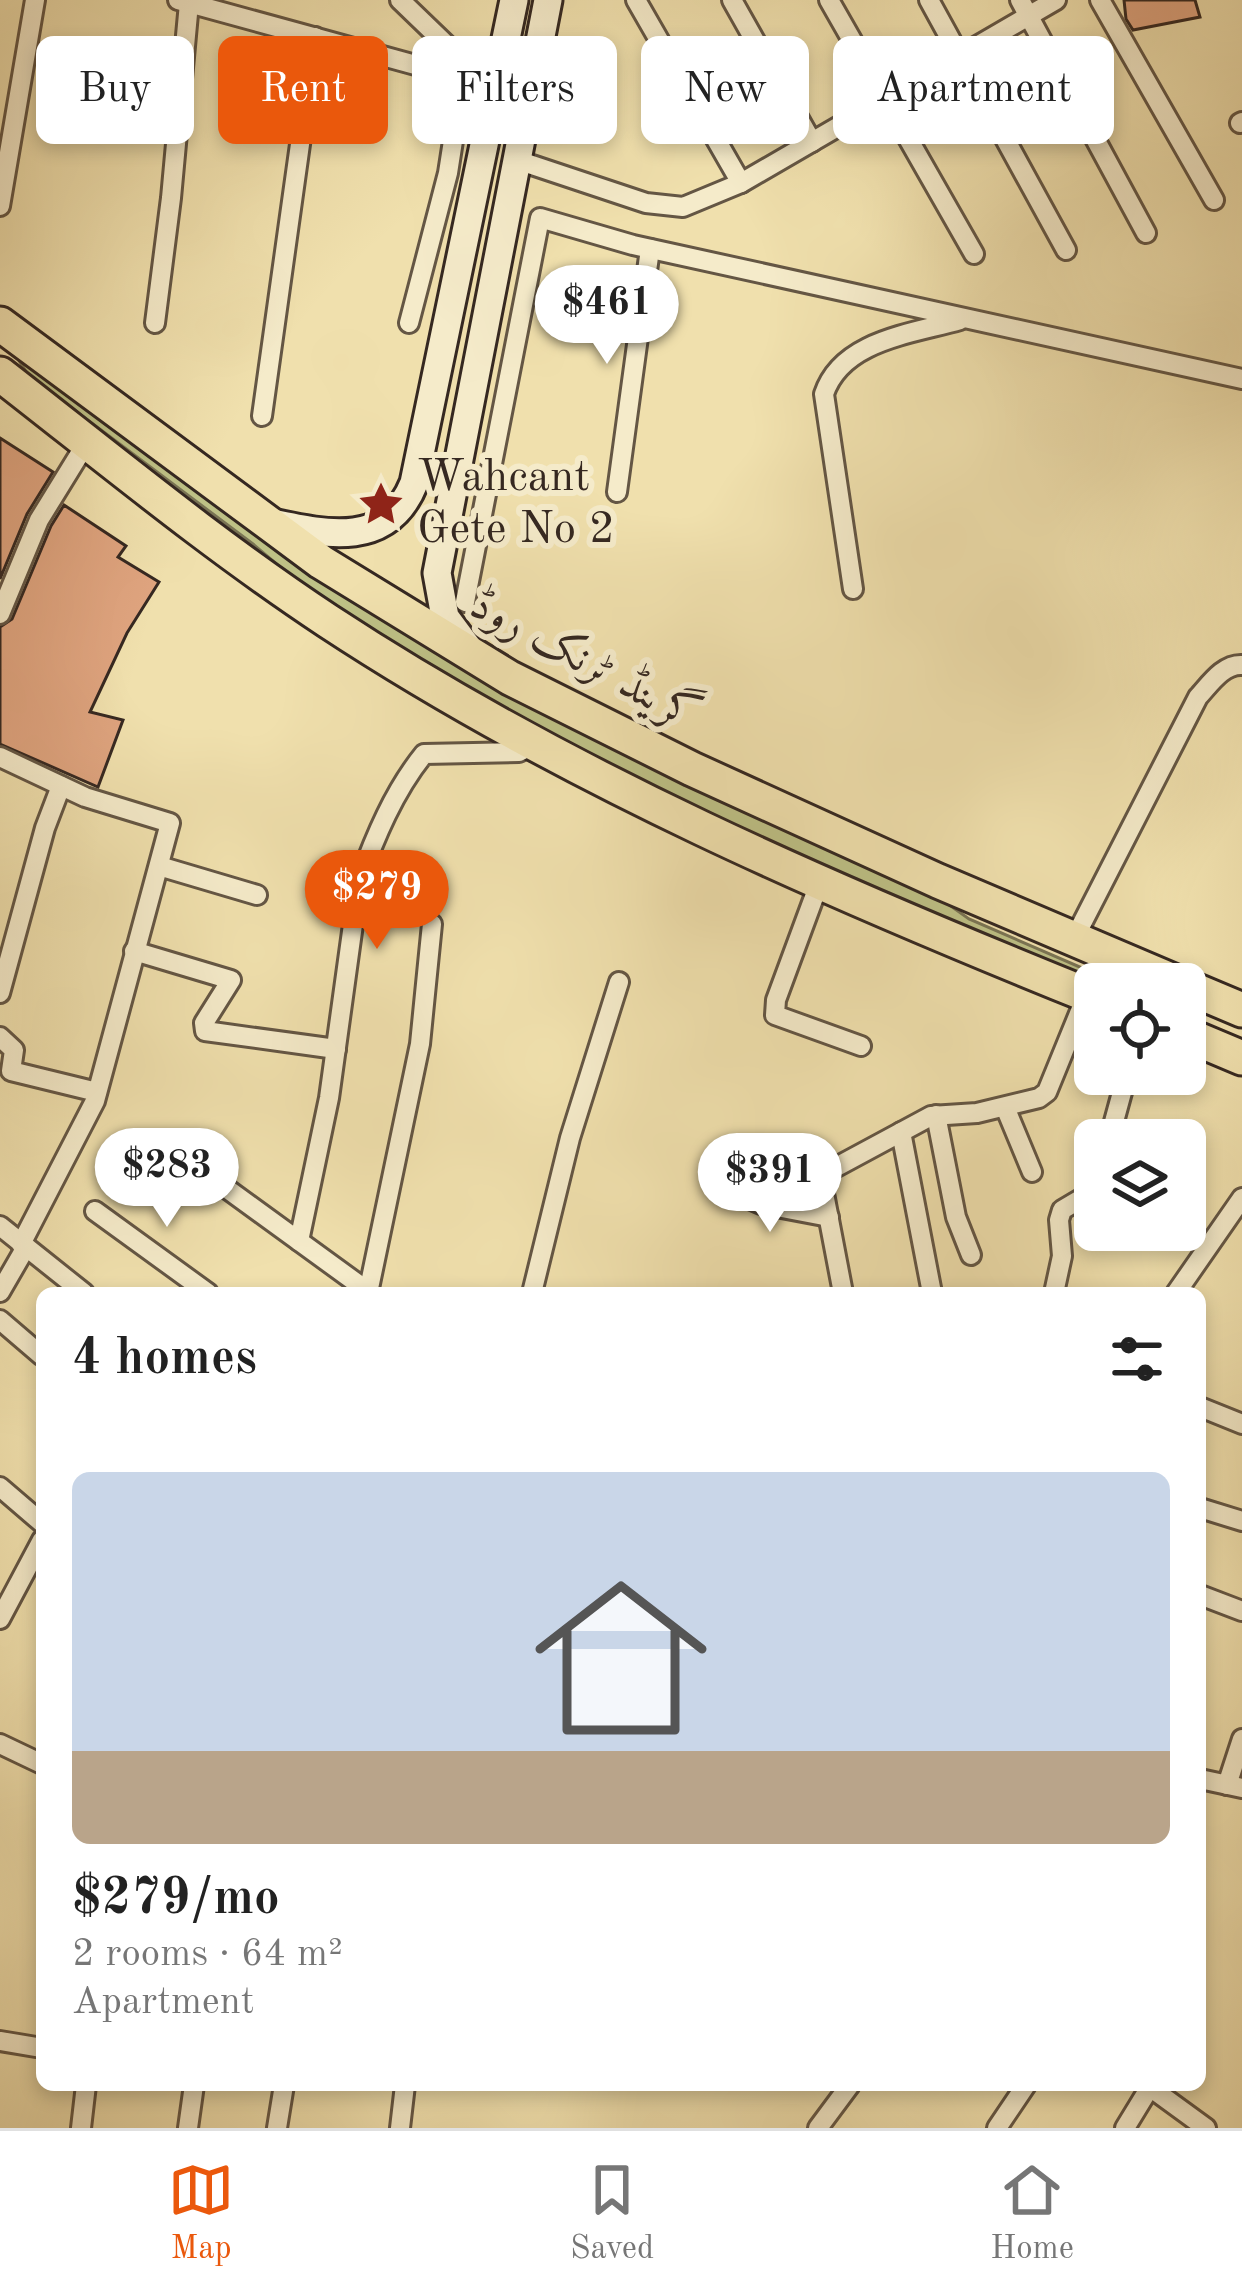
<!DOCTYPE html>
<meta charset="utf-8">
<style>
:root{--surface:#fff;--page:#f2f2f2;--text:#222;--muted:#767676;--line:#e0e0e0;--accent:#ea580c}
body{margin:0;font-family:"Old Standard TT",Amiri,serif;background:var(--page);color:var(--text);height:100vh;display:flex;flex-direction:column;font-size:45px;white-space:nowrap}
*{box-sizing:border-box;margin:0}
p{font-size:39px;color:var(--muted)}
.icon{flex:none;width:66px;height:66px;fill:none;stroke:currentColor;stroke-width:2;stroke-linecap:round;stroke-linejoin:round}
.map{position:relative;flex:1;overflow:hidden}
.side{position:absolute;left:36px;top:1287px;width:1170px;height:804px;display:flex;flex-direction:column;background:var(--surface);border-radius:18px;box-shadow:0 6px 18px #0003}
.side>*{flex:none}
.top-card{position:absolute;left:36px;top:36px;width:1170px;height:108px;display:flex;gap:24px}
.controls{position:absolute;left:1074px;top:963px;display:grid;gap:24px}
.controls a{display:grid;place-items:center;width:132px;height:132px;border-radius:18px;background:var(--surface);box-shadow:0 6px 18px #0003;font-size:60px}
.price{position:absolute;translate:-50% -102px;padding:0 27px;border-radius:42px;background:#fff;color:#222;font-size:39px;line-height:78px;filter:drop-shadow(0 3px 6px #0008)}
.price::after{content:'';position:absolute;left:50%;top:72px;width:36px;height:27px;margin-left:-18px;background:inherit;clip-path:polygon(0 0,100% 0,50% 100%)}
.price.selected{background:var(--accent);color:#fff}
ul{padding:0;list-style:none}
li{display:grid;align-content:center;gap:24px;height:636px;padding:0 36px}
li+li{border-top:3px solid var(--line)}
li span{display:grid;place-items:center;height:372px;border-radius:18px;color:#555}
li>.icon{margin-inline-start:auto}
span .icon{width:216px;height:216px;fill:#fffc;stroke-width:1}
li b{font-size:51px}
h2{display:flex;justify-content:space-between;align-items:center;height:144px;padding:0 36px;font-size:51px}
.chip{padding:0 42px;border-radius:18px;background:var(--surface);box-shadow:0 6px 18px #0003;font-size:42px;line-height:108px}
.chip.selected{background:var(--accent);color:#fff}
.dock{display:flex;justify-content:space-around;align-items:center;height:168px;border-top:3px solid var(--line);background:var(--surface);font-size:33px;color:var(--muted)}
.dock a{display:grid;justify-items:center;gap:6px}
.dock .selected{color:var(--accent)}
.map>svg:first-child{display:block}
.green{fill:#bec186;stroke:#7a7454;stroke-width:3}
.building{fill:#dfa47f;stroke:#352821;stroke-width:3}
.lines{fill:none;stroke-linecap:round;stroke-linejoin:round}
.minor-casing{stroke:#645644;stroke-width:24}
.secondary-casing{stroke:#352821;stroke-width:33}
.trunk-casing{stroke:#352821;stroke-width:39}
.minor{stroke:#f5ebca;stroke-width:18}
.secondary{stroke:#f5ebca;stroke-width:27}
.trunk{stroke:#f0e0ad;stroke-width:33}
.labels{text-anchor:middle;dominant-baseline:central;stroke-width:12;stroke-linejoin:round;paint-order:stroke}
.poi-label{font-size:45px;fill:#352821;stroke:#f5ebca;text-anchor:start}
.street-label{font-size:45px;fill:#352821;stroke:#f5ebca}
</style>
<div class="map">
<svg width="1242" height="2128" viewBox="0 0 1242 2128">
<rect width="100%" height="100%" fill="#f0e0ad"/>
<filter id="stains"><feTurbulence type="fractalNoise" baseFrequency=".00167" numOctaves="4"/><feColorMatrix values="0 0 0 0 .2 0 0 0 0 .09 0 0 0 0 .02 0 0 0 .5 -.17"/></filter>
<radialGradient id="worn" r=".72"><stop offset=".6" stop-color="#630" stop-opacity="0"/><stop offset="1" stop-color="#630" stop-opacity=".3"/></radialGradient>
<path class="green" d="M26,353l195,148 720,398 28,20 150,65h-24v4l-528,-237 -243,-147 -71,-60 -224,-168 -11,-17z"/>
<g class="building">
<path d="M1124,0h71l5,17 -67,13 -7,-11z"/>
<path d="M0,438l53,34 -26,42 -27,65z"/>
<path d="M64,505l62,41 -8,11 41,25 -32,51 -37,79 33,8 -25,67 -98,-43v-117l12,-8 39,-93z"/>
</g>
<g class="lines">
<g class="minor-casing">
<g id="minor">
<path d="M178,0l285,78"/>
<path d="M400,0l56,54 8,16 -16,103 -39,150"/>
<path d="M636,0l105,183"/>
<path d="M732,0l80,142"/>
<path d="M829,0l145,254"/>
<path d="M929,0l137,250"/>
<path d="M1020,0l126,233"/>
<path d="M1100,0l114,200"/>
<path d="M1240,123l2,-1"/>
<path d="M517,160l129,43 37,4 58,-24 315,-183"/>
<path d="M0,206l35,-206"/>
<path d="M155,323l16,-125 18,-195"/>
<path d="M262,416l53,-379"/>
<path d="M617,492l33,-243"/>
<path d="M853,589l-29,-195c18,-54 88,-60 136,-74"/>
<path d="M465,602l75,-384 93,27 609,134"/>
<path d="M0,614l39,-94 48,-78"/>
<path d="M0,757l85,40 85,26 -75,278 -74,143"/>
<path d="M159,866l98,29"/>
<path d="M820,881l-44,119 -1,15 86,31"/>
<path d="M1074,939l124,-242c12,-13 25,-33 44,-32"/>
<path d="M134,951l97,29 -27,43 1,8 131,18"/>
<path d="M0,993l45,-165 16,-42"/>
<path d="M0,1037l14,13 -3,21 86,21"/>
<path d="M1005,1107l27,65"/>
<path d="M936,1115l20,102 15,38"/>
<path d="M901,1132l31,161"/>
<path d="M160,1140l209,152"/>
<path d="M1109,1140l18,-66"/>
<path d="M729,1190l32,14 68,13"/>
<path d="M95,1211l113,82"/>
<path d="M0,1226l84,67"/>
<path d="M299,1241l30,-143 30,-217c16,-44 35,-90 65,-127l95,-2 17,-9"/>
<path d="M0,1292l26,-45"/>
<path d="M368,1293l52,-249 12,-120"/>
<path d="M532,1293l38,-155 49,-156"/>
<path d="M843,1293l-21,-110 5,-11 104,-56 46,-3 62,-15 8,-6 40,-98"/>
<path d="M1054,1293l8,-37 -3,-36 3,-10 27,-16 6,-9"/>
<path d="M1176,1293l66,-95"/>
<path d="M0,1320l42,36"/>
<path d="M1200,1407l42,17"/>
<path d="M0,1487l42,36"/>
<path d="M1200,1508l42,13"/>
<path d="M1200,1595l42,16"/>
<path d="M0,1619l42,-79"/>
<path d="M0,1744l42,20"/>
<path d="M1200,1779l42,9"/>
<path d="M1227,1785l15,-46"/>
<path d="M0,2041l42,7"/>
<path d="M1147,2085l59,43"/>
<path d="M81,2128l5,-43"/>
<path d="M188,2128l6,-43"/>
<path d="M277,2128l7,-43"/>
<path d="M400,2128l5,-43"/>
<path d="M818,2128l32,-43"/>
<path d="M997,2128l29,-43"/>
<path d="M1125,2128l25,-41"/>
</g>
</g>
<g class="secondary-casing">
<g id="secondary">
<path d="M272,523c56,12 116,25 142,-40l100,-483"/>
<path d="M468,648l-23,-31 -8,-44 111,-573"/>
</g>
</g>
<g class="trunk-casing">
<g id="trunk">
<path d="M0,324l321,238 189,116 182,91 246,112 242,103"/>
<path d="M0,374c108,84 213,171 328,247 237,156 504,271 767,377"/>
<path d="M1185,986l57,24"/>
<path d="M1185,1034l57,24"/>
</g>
</g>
<use href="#minor" class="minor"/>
<use href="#secondary" class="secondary"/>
<use href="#trunk" class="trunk"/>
</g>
<defs>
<g id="sight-bare" transform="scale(3.6)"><path d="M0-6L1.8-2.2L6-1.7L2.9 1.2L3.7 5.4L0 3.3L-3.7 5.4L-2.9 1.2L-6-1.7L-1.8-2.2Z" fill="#8f2418" stroke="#f5ebca" stroke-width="2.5" paint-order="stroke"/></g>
</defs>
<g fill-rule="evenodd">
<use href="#sight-bare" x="381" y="504"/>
</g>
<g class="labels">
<g class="poi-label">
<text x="417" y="478">Wahcant<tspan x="417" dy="52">Gete No 2</tspan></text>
</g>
<g class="street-label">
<text transform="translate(584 662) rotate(28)">گرینڈ ٹرنک روڈ</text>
</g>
</g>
<rect width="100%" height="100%" filter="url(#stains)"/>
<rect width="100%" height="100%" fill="url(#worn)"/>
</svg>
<div class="controls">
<a><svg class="icon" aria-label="locate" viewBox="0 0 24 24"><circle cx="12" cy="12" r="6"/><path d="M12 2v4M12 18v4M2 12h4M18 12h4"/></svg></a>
<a><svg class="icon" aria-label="layers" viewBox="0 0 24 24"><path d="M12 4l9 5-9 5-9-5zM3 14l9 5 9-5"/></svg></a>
</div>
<b class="price" style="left:607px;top:367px">$461</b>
<b class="price selected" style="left:377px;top:952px">$279</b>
<b class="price" style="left:167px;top:1230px">$283</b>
<b class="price" style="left:770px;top:1235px">$391</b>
<div class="top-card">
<a class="chip">Buy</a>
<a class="chip selected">Rent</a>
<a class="chip">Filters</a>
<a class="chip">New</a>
<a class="chip">Apartment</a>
</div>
<section class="side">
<h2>4 homes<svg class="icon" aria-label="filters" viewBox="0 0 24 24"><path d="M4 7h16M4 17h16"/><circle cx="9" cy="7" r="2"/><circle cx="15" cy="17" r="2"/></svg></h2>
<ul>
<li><span style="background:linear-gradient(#c9d6e8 75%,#b9a48a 0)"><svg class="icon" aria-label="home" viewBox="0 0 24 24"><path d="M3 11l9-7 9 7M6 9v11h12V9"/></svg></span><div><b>$279/mo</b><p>2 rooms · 64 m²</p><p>Apartment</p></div></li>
</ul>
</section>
</div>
<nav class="dock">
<a class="selected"><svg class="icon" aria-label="map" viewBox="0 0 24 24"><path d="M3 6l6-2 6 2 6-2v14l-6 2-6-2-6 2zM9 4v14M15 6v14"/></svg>Map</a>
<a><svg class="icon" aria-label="saved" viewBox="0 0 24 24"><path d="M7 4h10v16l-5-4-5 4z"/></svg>Saved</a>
<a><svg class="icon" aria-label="home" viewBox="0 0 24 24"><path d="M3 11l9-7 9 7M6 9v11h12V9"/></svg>Home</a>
</nav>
